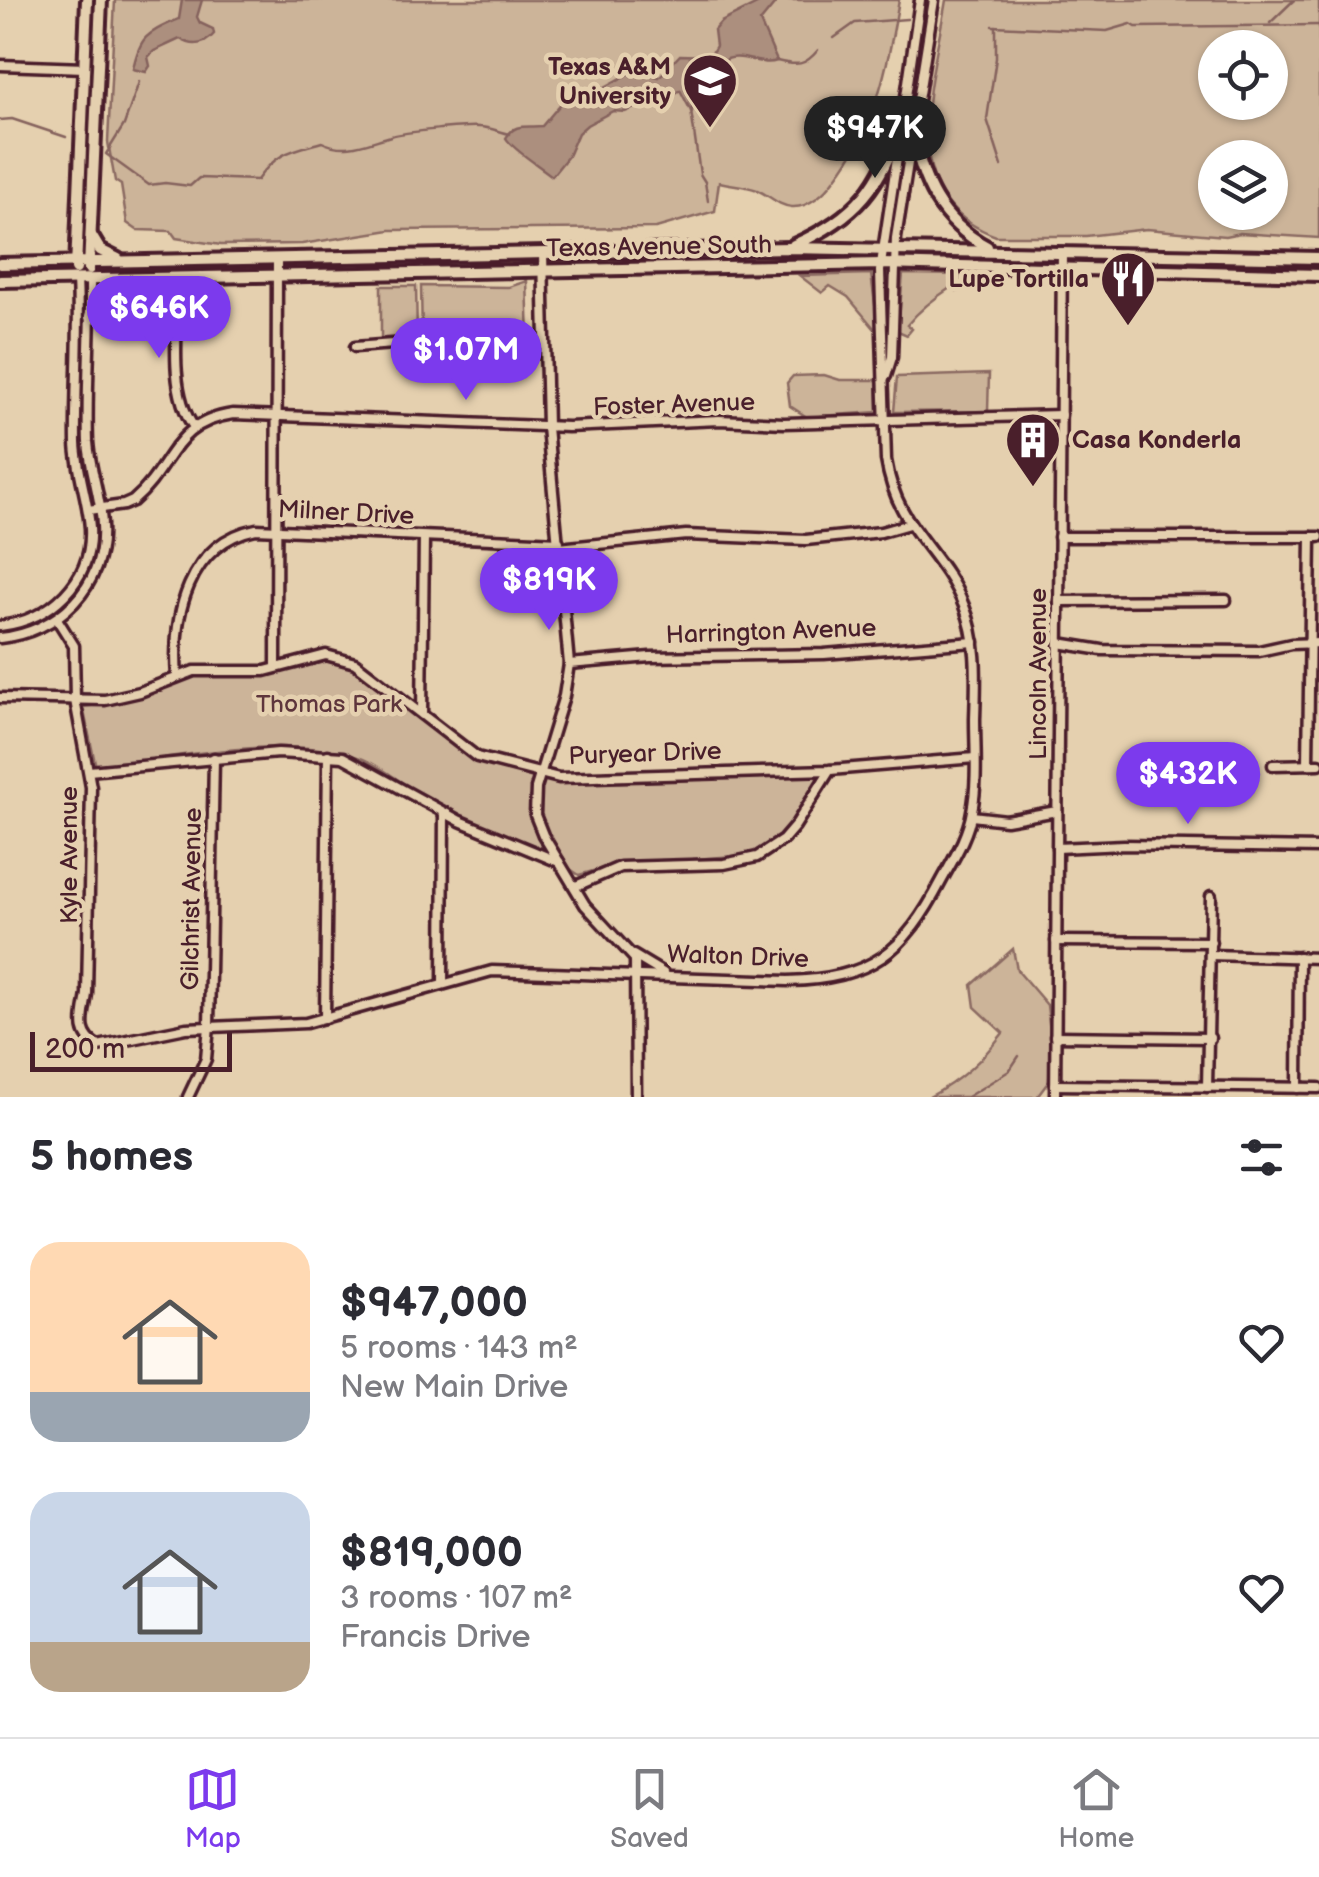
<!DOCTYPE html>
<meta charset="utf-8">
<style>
:root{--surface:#fff;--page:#f2f2f3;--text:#2b2b33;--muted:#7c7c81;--line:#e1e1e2;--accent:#7c3aed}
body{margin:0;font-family:"Balsamiq Sans",sans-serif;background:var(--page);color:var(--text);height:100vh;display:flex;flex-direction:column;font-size:38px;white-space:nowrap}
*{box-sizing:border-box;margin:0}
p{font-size:32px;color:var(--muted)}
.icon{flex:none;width:55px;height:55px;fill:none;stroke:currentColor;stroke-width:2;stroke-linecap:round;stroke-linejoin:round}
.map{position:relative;height:1097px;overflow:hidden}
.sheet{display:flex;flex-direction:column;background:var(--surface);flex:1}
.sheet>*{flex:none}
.tools{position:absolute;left:1198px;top:30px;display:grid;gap:20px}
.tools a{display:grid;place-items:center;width:90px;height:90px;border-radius:50%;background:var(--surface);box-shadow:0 2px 8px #0004;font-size:50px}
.scale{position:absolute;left:30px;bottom:25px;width:202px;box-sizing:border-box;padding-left:10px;border:5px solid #4a1f2b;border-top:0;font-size:28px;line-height:35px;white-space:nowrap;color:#4a1f2b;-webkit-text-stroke:8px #e5d0af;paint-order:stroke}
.price{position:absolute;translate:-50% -85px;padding:0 22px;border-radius:35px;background:var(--accent);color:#fff;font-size:32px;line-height:65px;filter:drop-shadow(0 2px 5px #0008)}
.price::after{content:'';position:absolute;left:50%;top:60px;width:30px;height:22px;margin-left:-15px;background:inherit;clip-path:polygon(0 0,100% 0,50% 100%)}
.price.current{background:#222;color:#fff}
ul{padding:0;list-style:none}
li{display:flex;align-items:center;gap:30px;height:250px;padding:0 30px}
li span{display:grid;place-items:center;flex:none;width:280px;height:200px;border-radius:30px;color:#555}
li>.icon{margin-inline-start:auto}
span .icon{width:120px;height:120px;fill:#fffc;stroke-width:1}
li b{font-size:42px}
h2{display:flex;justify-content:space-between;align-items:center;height:120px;padding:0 30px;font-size:42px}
.tabs{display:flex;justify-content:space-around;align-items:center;height:140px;border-top:2px solid var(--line);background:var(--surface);font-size:28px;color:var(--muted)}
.tabs a{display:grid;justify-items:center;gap:5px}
.tabs .current{color:var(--accent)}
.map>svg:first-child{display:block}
.green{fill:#ccb499;stroke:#8b6a62;stroke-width:2.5;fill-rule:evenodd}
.water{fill:#ac8f7e;stroke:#85625d;stroke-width:2.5}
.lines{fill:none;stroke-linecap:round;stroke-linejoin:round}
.stream{stroke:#85625d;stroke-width:2.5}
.minor-casing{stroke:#4a1f2b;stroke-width:15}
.major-casing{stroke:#4a1f2b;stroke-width:18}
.minor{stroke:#e5d0af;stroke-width:8}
.major{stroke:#e5d0af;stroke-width:10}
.labels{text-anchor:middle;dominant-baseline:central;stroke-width:9;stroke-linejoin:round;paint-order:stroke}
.poi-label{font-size:25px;font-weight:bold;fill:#4a1f2b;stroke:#e5d0af;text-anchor:end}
.street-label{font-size:25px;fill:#4a1f2b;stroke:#e5d0af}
.park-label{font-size:25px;fill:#5e353c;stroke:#e5d0af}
</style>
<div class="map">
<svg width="1319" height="1097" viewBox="0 0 1319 1097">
<rect width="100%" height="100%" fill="#e5d0af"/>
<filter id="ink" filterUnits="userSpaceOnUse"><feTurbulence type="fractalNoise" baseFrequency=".01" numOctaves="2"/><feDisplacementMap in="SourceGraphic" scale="20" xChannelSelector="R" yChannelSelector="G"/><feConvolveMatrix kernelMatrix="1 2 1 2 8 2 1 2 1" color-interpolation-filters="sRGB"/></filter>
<g filter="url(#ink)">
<g class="green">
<path d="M115,0h784c-12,67 -21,123 -64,179 -9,13 -26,29 -43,28 -14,-1 -23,-12 -35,-17 -11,-4 -25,-5 -38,-8l-4,29 -59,17 -266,2 -88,14 -81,1 -45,-7 -5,-7 -34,-1 -10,-7 -6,-38 -6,-4 -7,-39z"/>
<path d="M946,0h373v238l-79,-5 -15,3 -78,-7 -61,7h-90c-105,-38 -63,-155 -50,-236zM1215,48h55v54h-55zM1215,158h55v54h-55z"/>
<path d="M871,274l8,60 -31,-37 -18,-11 -8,7 -22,-17z"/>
<path d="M903,274l66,1 -1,10 -11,6 -4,-5c-17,11 -33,23 -46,39l5,4 -5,6 -9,-4z"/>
<path d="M527,281l2,58 -107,-2 -1,-51 88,1z"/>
<path d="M381,286h35l1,51 -36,1z"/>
<path d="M989,374l-1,37 -94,1 3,-35z"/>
<path d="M824,375l16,5h37l1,32 -71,5 -17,-11 -3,-23 6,-7z"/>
<path d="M324,657l23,2 126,99 18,8 83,16 239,-8 7,7 -37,54 -35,20 -134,10 -35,10c-41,-29 -87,-43 -131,-63 -30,-14 -55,-40 -85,-53 -70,-27 -193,-1 -267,8l-13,-60 30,-4 83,-29 73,-3z"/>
<path d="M1013,949l4,21 30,35 4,36 -2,40 -12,16h-108c31,-16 53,-37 74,-64l-28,-26 -3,-22z"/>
</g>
<g class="water">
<path d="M182,0h20l-5,17 3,6 13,6 1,5c-10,12 -21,13 -34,5l-26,12 -6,6 2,9 -4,6 -13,-3c7,-34 15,-36 46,-50z"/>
<path d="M765,0h13l-18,22 17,39c-17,6 -32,-8 -50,-2 -16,19 -10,31 -41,30l6,8v16l-12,-23 -16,11 -20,3 -19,8 -12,-1 -26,14 -9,8 -10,23 -16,20c-11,-9 -40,-27 -46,-38 9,-16 21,-10 36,-12l27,-32 34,-6 33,-18 23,7 21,-22 30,1 6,-10 -2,-16 7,-8z"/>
</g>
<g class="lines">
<g class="stream">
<path d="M1270,23l24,-23"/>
<path d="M993,26l114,5 24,-7 5,3 183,-2"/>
<path d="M996,26v32l-9,61 15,47"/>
<path d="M834,38l21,-15 52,-4"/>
<path d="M777,61c20,5 28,5 41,-11"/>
<path d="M139,82l-15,43 -18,29 43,31 16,-2 25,3 9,-8 58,2c20,-28 34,-29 65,-38 24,12 46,0 69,-6 13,-4 75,-10 88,-9 10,0 21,5 31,7"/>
<path d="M691,111l9,63 5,8 3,19"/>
<path d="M0,120l12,-1 54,18"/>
<path d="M967,1097l42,-26 10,-15"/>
</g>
<g class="minor-casing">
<g id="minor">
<path d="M0,65l85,3"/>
<path d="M902,124l18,-124"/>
<path d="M543,253l4,174 22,237 -5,32 -28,92 -1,27 8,20 42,70 50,54 1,138"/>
<path d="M179,278c-1,45 -12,113 15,149"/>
<path d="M355,347l64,-5 24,4"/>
<path d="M886,376l6,-19 4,-119 38,-238"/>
<path d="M88,510l36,-5 9,-4c40,-34 38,-78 100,-87l335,13 151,-7 65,3 277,-8"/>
<path d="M1059,537h260"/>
<path d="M559,548l127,-13 120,5 75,-8 28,-8"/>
<path d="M1059,601l167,-1"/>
<path d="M57,619l17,27 1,54 16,87 -4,207c-3,22 -11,40 11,52l88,-18 120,-5 186,-52 296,10c83,-2 116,-28 154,-101 12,-22 26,-44 30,-69 6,-30 3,-62 3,-92 1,-38 4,-77 -11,-113 -23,-58 -67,-76 -78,-146l-6,-189 20,-133"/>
<path d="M0,626c50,-6 93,-45 90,-98 -2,-29 -13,-56 -14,-85 -1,-54 4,-109 1,-163"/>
<path d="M0,638c58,-6 106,-51 102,-113 -1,-28 -12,-55 -14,-83 -2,-54 3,-108 2,-162"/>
<path d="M1059,643l43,7 157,1 32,-7 28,-1"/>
<path d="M569,664l81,-7 174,-3 150,-12"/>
<path d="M276,666l1,-407"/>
<path d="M177,677c-5,-61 11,-134 79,-148l303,13"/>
<path d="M0,698l105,2 35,-8 54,-21h71l61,-16 29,8 122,94 82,21 271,-8 145,-12"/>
<path d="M422,714l2,-177"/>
<path d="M1308,764l3,-227"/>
<path d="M1273,765l46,-1"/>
<path d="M89,771l189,-18 65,4 117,64 99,41"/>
<path d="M972,816l34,4 51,-9"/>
<path d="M1057,848l67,-3 195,3"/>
<path d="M576,886l44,-19 104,-3 33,-7 26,-17 12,-14 35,-56"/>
<path d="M1056,941l155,1"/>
<path d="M633,955l30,18"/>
<path d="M1210,955l109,3"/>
<path d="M443,984l1,-171"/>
<path d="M325,1018l3,-263"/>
<path d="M1055,1036l155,2"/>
<path d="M1055,1085l264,3"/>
<path d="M1207,1087l4,-191"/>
<path d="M1298,1088l1,-131"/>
<path d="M188,1097l18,-38 3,-33 5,-268"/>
<path d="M1055,1097l7,-845"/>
</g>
</g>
<g class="major-casing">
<g id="major">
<path d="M913,131c9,52 27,90 74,116"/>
<path d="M91,235l9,15 18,9"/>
<path d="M794,245c63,-28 88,-60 108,-125"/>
<path d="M0,264l789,-16 530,10"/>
<path d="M76,269l11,-269"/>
<path d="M89,269l12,-269"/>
<path d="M0,281l882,-17 437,11"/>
<path d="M90,317l12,-25 12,-10"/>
</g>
</g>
<use href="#minor" class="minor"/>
<use href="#major" class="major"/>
</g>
</g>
<defs>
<g id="university-pin" transform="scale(2.875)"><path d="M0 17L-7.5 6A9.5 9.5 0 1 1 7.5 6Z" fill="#4a1f2b" stroke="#e5d0af"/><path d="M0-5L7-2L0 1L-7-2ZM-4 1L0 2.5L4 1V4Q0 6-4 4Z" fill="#fff"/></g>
<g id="restaurant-pin" transform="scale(2.875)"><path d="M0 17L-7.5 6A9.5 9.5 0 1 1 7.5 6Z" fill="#4a1f2b" stroke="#e5d0af"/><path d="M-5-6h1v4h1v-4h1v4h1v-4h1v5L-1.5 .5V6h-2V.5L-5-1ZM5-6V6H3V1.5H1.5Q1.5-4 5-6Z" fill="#fff"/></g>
<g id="building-pin" transform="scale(2.875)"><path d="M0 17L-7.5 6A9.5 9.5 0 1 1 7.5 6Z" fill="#4a1f2b" stroke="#e5d0af"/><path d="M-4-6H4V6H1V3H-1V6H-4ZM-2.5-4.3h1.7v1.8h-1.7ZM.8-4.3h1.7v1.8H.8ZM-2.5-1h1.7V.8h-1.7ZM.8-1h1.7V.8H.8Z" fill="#fff"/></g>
</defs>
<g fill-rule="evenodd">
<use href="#university-pin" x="710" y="81"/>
<use href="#restaurant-pin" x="1128" y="279"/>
<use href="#building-pin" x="1033" y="440"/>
</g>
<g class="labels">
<g class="poi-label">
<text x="671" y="67">Texas A&amp;M<tspan x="671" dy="29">University</tspan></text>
<text x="1089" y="279">Lupe Tortilla</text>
<text x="1072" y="440" text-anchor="start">Casa Konderla</text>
</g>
<g class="street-label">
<text transform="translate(659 247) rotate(-1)">Texas Avenue South</text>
<text transform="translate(674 405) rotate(-2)">Foster Avenue</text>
<text transform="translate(346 513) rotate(3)">Milner Drive</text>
<text transform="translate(771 632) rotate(-2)">Harrington Avenue</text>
<text transform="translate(1038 674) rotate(-90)">Lincoln Avenue</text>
<text transform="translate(645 754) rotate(-2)">Puryear Drive</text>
<text transform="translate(69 855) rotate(-90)">Kyle Avenue</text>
<text transform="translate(192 899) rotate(-89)">Gilchrist Avenue</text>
<text transform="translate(738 957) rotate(2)">Walton Drive</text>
</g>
<g class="park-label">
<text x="329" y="704">Thomas Park</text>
</g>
</g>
</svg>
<div class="tools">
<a><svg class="icon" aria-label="locate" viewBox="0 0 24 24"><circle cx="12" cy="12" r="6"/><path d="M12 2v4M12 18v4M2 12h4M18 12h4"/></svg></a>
<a><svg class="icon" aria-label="layers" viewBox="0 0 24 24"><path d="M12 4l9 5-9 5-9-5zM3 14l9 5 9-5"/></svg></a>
</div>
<div class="scale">200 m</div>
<b class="price current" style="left:875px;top:181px">$947K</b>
<b class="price" style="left:159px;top:361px">$646K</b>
<b class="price" style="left:466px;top:403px">$1.07M</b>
<b class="price" style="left:549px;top:633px">$819K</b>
<b class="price" style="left:1188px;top:827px">$432K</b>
</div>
<section class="sheet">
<h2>5 homes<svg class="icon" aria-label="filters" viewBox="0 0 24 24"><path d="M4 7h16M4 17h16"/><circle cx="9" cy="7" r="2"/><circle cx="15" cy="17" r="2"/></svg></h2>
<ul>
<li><span style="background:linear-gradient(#ffd9b3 75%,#9aa5b1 0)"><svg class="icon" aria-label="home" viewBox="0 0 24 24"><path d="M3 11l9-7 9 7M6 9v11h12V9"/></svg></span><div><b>$947,000</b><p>5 rooms · 143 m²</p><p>New Main Drive</p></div><svg class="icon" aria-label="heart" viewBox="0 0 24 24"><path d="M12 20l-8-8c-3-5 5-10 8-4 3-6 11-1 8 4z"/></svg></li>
<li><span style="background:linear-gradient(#c9d6e8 75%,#b9a48a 0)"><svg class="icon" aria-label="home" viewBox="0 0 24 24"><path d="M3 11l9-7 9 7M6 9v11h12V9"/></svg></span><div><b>$819,000</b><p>3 rooms · 107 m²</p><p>Francis Drive</p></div><svg class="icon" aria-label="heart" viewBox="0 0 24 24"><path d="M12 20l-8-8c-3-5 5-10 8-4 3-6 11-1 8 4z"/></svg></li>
</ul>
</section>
<nav class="tabs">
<a class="current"><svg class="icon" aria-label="map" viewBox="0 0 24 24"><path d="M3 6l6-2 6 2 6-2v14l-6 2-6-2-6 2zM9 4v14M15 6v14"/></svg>Map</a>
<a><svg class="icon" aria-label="saved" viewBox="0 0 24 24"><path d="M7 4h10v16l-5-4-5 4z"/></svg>Saved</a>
<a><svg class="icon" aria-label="home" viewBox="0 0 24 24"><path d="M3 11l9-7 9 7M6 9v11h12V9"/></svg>Home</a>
</nav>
